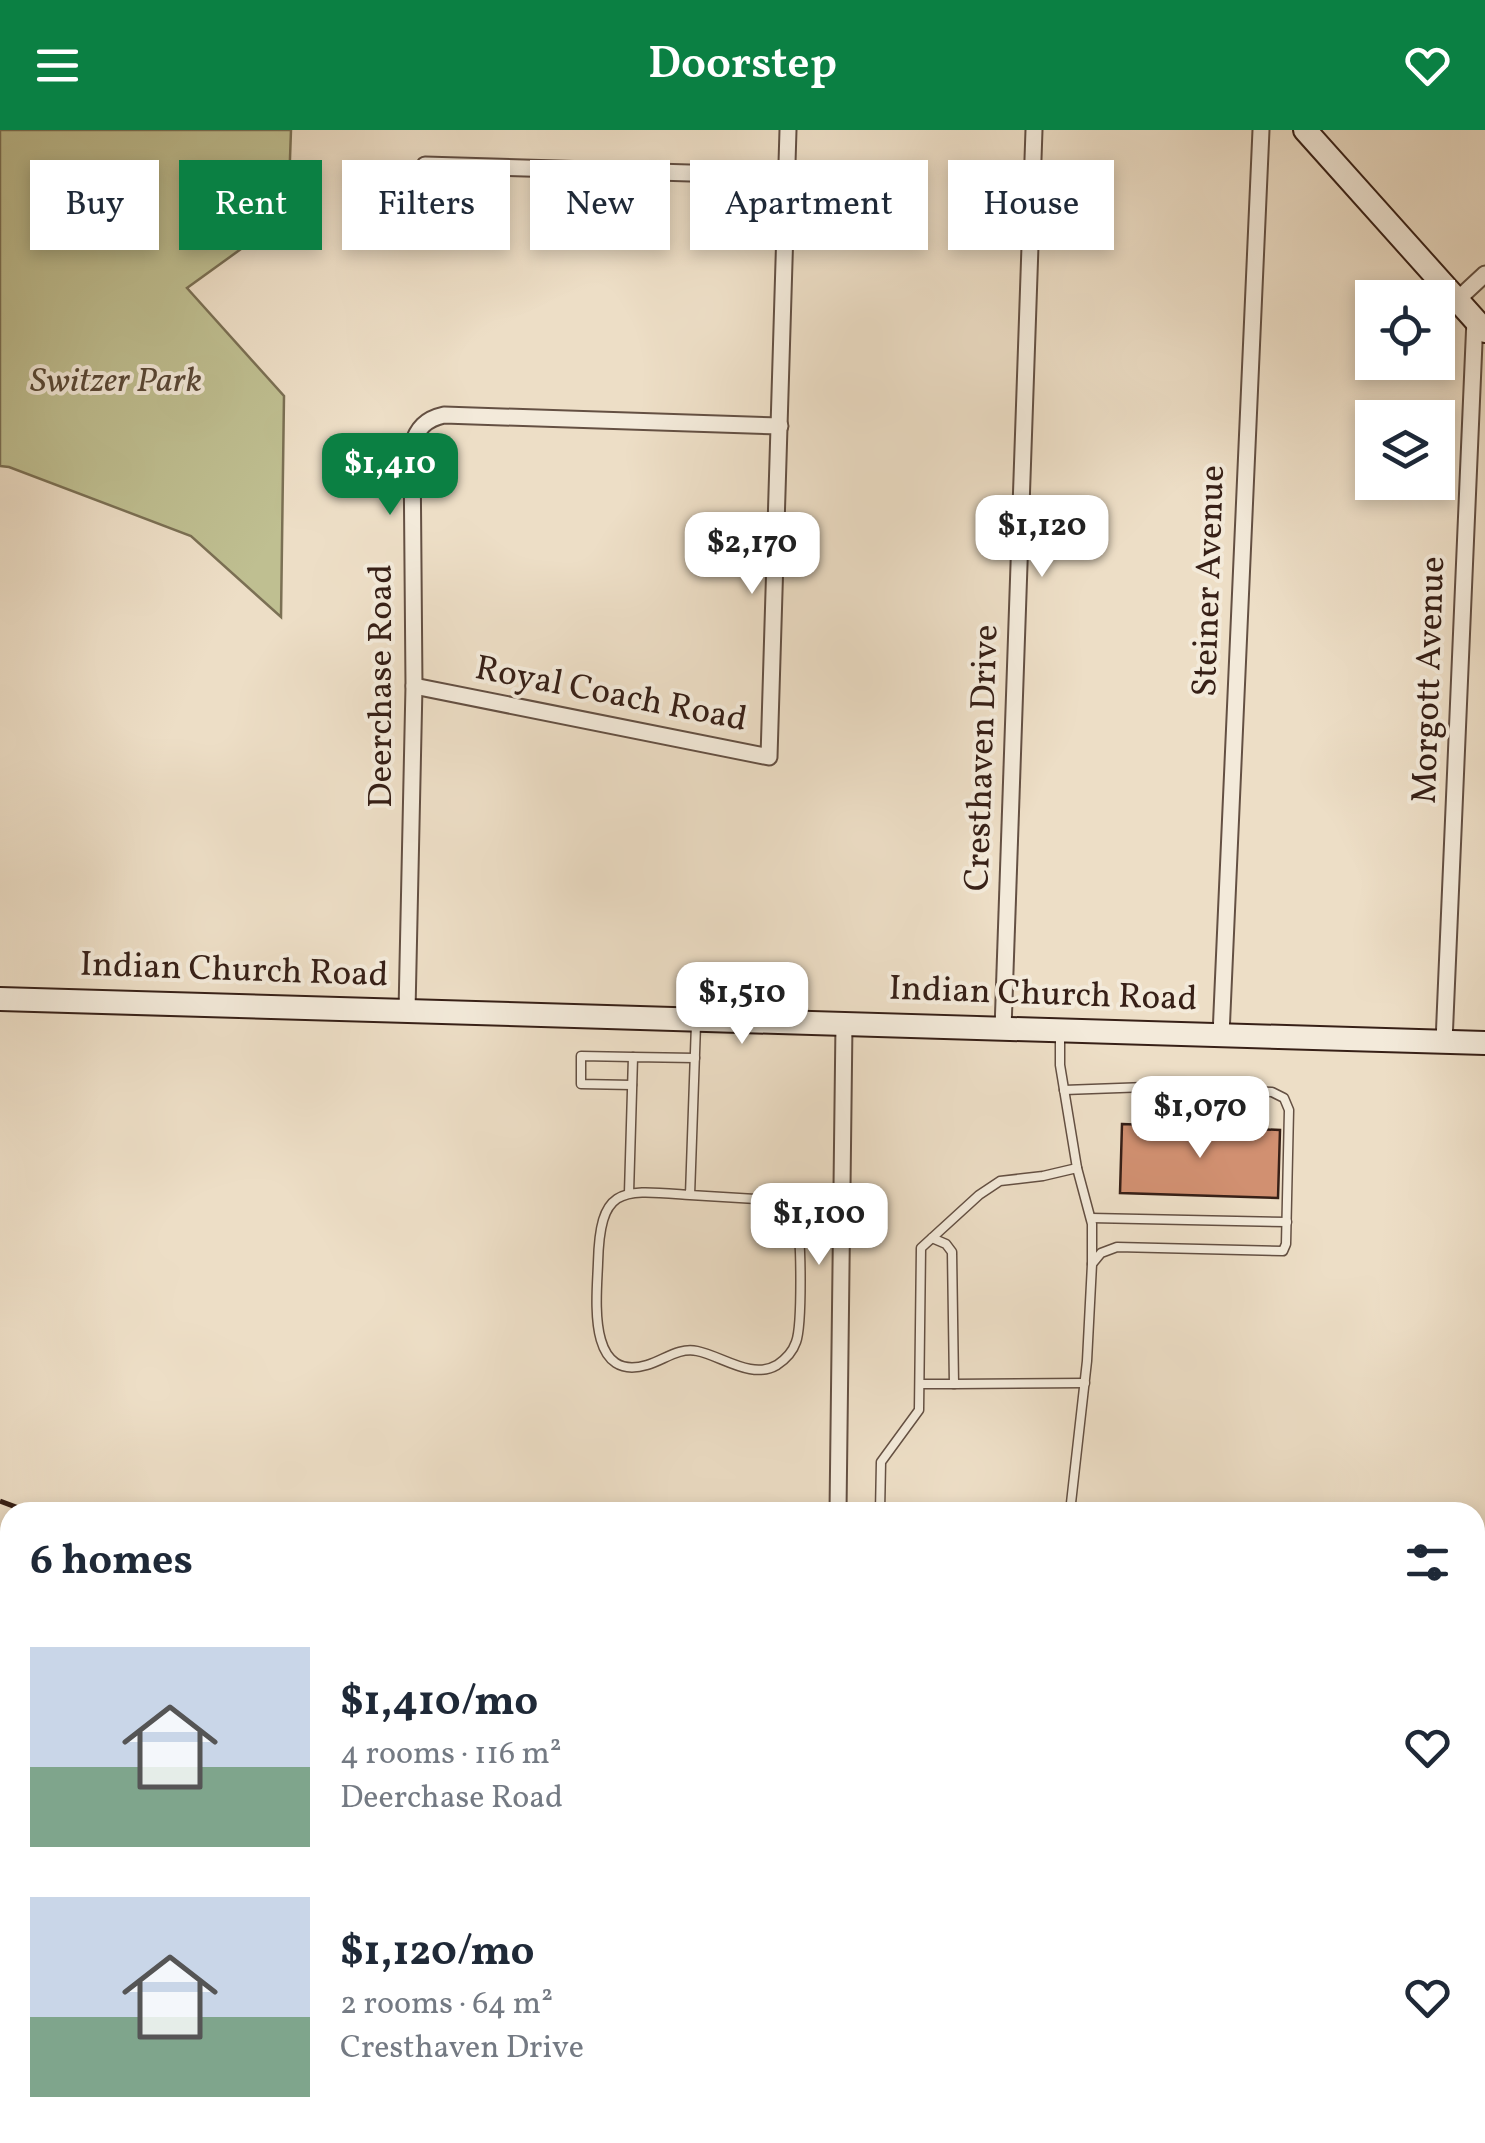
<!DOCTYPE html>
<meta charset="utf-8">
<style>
:root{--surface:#fff;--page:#f6f6f7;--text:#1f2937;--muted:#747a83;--accent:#0b8043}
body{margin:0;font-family:Vollkorn,serif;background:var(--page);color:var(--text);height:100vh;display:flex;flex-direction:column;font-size:38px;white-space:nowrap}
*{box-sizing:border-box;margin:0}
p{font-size:32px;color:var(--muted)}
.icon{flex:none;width:55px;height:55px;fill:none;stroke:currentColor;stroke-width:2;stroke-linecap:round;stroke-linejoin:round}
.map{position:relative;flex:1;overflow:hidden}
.panel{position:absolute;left:0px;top:1372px;width:1485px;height:642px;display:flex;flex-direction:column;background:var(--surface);border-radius:30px 30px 0 0;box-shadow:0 5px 15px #0003}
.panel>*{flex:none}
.guide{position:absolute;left:30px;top:30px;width:1425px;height:90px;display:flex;gap:20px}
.fabs{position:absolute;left:1355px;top:150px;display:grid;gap:20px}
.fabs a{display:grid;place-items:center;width:100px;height:100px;border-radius:0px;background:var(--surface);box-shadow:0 5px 15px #0003;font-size:50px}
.price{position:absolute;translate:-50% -85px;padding:0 22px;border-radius:20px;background:#fff;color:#222;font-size:32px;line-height:65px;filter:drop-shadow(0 2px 5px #0008)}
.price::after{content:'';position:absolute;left:50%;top:60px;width:30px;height:22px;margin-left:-15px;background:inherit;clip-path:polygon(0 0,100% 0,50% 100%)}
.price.active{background:var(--accent);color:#fff}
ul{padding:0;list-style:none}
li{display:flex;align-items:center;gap:30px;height:250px;padding:0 30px}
li span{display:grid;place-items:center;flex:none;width:280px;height:200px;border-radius:0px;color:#555}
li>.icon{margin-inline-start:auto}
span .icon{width:120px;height:120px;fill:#fffc;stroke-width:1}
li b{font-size:42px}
h2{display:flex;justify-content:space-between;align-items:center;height:120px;padding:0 30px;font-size:42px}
.pill{padding:0 35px;border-radius:0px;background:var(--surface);box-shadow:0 5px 15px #0003;font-size:35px;line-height:90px}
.pill.active{background:var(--accent);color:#fff}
header{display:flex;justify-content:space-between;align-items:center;height:130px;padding:0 30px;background:var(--accent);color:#fff;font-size:45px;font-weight:600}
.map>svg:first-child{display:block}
.green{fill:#bfbf91;stroke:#7b7054;stroke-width:2.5}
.building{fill:#d19071;stroke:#372017;stroke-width:2.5}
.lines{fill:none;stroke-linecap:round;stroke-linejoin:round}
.lane-casing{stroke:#645043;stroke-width:11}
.street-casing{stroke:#645043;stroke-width:19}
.secondary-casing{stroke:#372017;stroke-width:26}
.lane{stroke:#f3eada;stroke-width:8}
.street{stroke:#f3eada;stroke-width:15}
.secondary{stroke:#f3eada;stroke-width:22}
.rail{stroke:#372017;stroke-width:5;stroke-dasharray:18 18;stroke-linecap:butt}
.labels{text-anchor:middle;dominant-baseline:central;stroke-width:8;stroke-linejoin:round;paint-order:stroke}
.park-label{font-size:35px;font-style:italic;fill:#594836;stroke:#f3eada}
.street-label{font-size:35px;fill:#372017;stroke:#f3eada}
</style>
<header><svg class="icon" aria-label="menu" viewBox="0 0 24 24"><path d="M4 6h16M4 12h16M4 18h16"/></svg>Doorstep<svg class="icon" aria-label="heart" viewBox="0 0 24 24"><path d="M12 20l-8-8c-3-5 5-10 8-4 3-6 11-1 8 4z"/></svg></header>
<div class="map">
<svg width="1485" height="2013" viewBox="0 0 1485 2013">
<rect width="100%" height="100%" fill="#eddec6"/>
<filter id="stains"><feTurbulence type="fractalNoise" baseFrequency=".002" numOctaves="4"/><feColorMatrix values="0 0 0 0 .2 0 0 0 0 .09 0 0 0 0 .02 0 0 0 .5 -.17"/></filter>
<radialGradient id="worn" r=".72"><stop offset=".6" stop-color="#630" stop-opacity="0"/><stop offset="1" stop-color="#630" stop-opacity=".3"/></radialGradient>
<path class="green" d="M0,0h291l-3,85 -101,73 97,108 -3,221 -90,-81 -182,-69 -9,-1z"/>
<path class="building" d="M1122,994l158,6 -2,68 -158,-5z"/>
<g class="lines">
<g class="lane-casing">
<g id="lane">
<path d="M632,955l-51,-1v-28l52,1"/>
<path d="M1064,960l83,-3 125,5 12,6 5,12 -3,134 -3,7 -166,-4 -16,6 -9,11 -5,97 -17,151"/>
<path d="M1077,1038l15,56v40"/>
<path d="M629,1063l4,-136 62,1"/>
<path d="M690,1065c-68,-5 -90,-11 -92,68 -1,33 -12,120 49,102 17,-5 32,-18 50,-14 25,5 55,29 80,14 9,-6 16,-14 19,-23 6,-16 6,-107 0,-122 -4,-9 -13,-15 -22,-20l-84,-5 6,-171"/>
<path d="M1091,1088l196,4"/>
<path d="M932,1108l14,6 6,8 2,132 131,-1"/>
<path d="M920,1254h34"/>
<path d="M880,1382l1,-50 38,-52 2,-162 58,-53 21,-14 43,-5 34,-8 -17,-103v-30"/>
<path d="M0,1572l10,5"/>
<path d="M1367,2005l8,8"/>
</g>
</g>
<g class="street-casing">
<g id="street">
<path d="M425,35l362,11"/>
<path d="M1457,170l28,-26"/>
<path d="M414,556l355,71 19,-627"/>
<path d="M407,881l7,-325 -2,-240c5,-18 14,-27 32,-31l336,11"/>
<path d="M1003,899l31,-899"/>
<path d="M1221,905l40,-905"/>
<path d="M1444,912l31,-723"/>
<path d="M838,1382l6,-488"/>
</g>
</g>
<g class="secondary-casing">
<g id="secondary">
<path d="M1305,0l180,201"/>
<path d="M0,869l1485,44"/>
</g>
</g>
<use href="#lane" class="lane"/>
<use href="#street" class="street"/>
<use href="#secondary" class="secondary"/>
<g class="rail">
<path d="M0,1371l29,11"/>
<path d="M1475,1977l10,4"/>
<path d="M1427,2005l8,8"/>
</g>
</g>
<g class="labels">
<g class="park-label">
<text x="116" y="252">Switzer Park</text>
</g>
<g class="street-label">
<text transform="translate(1210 451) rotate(-88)">Steiner Avenue</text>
<text transform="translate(1430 550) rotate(-88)">Morgott Avenue</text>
<text transform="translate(382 556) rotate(-90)">Deerchase Road</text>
<text transform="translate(611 565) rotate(11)">Royal Coach Road</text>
<text transform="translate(983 628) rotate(-88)">Cresthaven Drive</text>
<text transform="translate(234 841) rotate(2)">Indian Church Road</text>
<text transform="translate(1043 865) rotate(2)">Indian Church Road</text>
</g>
</g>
<rect width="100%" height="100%" filter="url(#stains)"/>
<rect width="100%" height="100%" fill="url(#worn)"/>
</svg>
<div class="fabs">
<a><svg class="icon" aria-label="locate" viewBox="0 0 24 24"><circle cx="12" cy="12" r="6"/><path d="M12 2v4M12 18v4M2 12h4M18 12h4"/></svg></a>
<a><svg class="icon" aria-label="layers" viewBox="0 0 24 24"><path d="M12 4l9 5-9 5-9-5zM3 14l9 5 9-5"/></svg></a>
</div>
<b class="price active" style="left:390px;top:388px">$1,410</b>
<b class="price" style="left:1042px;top:450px">$1,120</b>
<b class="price" style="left:752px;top:467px">$2,170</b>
<b class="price" style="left:742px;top:917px">$1,510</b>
<b class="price" style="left:1200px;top:1031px">$1,070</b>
<b class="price" style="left:819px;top:1138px">$1,100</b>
<div class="guide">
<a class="pill">Buy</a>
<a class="pill active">Rent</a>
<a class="pill">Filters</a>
<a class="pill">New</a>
<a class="pill">Apartment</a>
<a class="pill">House</a>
</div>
<section class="panel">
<h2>6 homes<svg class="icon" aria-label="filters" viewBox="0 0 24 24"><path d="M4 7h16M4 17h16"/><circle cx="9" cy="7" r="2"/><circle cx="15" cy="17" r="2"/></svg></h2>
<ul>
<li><span style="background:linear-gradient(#c9d6e8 60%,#7fa58c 0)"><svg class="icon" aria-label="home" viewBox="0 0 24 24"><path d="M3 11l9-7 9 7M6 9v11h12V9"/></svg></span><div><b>$1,410/mo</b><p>4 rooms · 116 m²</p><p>Deerchase Road</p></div><svg class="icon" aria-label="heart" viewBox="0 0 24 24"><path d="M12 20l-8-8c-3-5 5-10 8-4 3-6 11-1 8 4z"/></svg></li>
<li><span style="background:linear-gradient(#c9d6e8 60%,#7fa58c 0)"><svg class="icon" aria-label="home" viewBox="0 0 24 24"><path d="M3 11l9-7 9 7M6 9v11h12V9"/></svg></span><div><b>$1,120/mo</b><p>2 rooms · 64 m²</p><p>Cresthaven Drive</p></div><svg class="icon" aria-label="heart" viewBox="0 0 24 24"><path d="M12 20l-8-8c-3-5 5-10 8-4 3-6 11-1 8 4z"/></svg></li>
</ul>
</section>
</div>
